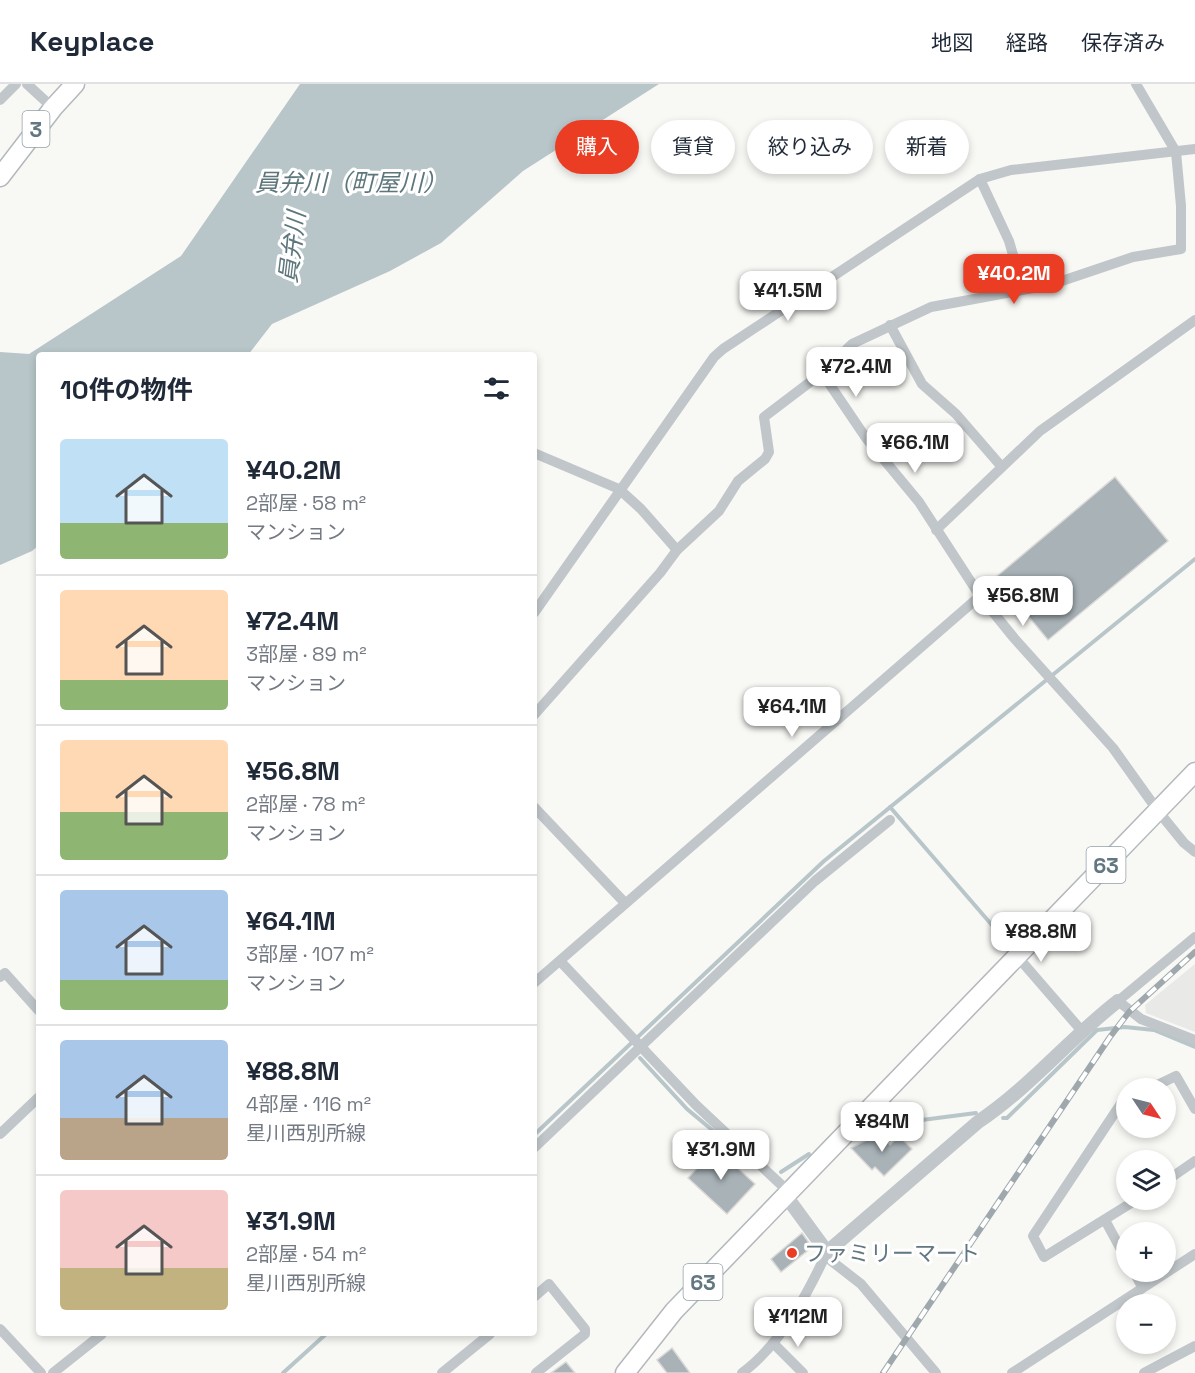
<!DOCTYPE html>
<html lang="ja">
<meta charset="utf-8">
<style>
:root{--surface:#fff;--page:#f2f2f3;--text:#1f2937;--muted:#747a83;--line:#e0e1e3;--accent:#ea3d23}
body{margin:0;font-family:"Space Grotesk","Noto Sans JP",sans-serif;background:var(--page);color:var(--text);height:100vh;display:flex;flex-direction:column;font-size:22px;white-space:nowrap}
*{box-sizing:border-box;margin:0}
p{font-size:20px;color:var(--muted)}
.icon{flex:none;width:33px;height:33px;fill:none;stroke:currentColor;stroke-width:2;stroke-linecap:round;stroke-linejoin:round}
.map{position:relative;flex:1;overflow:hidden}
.panel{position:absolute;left:36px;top:268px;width:501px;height:984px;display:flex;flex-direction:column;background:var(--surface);border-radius:6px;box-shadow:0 3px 9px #0003}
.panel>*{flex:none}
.guide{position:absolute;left:555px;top:36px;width:549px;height:54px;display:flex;gap:12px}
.needle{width:39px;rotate:125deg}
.controls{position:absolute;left:1116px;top:994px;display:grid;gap:12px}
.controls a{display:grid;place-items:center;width:60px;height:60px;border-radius:50%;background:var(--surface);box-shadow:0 3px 9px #0003;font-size:30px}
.price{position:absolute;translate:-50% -51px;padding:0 14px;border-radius:12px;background:#fff;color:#222;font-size:20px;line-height:39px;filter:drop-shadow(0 2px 3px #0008)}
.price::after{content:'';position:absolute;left:50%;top:36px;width:18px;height:14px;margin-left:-9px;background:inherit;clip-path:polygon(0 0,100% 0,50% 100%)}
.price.selected{background:var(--accent);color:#fff}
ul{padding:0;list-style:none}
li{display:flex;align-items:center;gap:18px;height:150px;padding:0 24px}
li+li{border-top:2px solid var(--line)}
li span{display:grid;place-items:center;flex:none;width:168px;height:120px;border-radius:6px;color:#555}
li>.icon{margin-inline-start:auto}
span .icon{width:72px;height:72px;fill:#fffc;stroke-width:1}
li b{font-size:26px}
h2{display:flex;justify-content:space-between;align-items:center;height:72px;padding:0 24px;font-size:26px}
.chip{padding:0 21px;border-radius:27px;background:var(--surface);box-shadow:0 3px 9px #0003;font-size:21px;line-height:54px}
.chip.selected{background:var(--accent);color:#fff}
header{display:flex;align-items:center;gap:36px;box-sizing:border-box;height:84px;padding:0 30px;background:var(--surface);border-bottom:2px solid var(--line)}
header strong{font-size:28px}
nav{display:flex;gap:33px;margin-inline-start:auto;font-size:21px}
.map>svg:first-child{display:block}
.built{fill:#e9e9e8}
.water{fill:#b8c6c9}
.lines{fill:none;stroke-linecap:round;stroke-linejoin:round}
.stream{stroke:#b8c6c9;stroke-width:4}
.building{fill:#a8b2b7;stroke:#dad9d7;stroke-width:1.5}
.primary-casing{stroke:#b2b8bc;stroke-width:21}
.minor{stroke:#c0c6c9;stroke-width:10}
.tertiary{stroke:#c0c6c9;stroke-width:14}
.primary{stroke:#fff;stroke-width:18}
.rail-casing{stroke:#9fa9ad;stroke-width:6}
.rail{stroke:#fff;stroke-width:4;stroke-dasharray:11;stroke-linecap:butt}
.poi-dot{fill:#ea3d23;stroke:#fff;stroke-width:2}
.labels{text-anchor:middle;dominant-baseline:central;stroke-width:6;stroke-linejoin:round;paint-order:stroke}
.shield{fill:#fff;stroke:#91a0a7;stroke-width:1.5}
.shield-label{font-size:21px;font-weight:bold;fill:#627781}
.poi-label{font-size:22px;fill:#627781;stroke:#fff;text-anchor:start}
.water-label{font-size:24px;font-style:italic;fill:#5d767c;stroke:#fff}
</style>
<header>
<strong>Keyplace</strong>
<nav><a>地図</a><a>経路</a><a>保存済み</a></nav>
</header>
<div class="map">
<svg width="1195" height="1289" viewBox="0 0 1195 1289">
<rect width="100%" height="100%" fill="#f8f8f5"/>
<path class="built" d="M1195,880v68l-49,-19 -1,-8z"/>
<path class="water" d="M300,0h359l-136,87 -82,72 -51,28 -118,53 -24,31 -209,1v189l-7,6 -32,14v-213l29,2 152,-98z"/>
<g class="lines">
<g class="stream">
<path d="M890,723l120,139"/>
<path d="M640,974l47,51 42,35"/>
<path d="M1003,1034h4l90,-88 28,-3 29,3 41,17"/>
<path d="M534,1051l290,-274 371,-302"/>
<path d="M850,1056l41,-16 85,-11"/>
<path d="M781,1088l28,-18"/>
<path d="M283,1289l43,-39"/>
</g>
</g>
<g class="building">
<path d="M1115,393l53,64 -120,99 -52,-63z"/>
<path d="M880,1049l10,12 9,-9 13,13 -28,27 -9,-9 -3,3 -21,-22z"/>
<path d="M716,1064l39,36 -28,30 -39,-36z"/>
<path d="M802,1149l10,14 -31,25 -10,-13z"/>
<path d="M672,1264l18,25h-23l-10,-13z"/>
<path d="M566,1278l9,11h-24z"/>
</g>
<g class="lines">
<g class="primary-casing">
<g id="primary">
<path d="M0,93l53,-69 22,-24"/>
<path d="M625,1289l49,-62 521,-539"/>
</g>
</g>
<g class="minor">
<path d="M27,0l26,24"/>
<path d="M0,16l16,-16"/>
<path d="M980,95l29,62 14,48"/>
<path d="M890,241l32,59 34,30 45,52"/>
<path d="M822,289l44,65 53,64 61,94 34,42 99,110 45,63 26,32 11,9"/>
<path d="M534,369l85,36 22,20 36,41"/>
<path d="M936,446l104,-99 155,-111"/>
<path d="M534,529l180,-256 9,-8 257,-170 31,-9 184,-21"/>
<path d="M534,631l126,-142 17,-23 42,-39 19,-30 27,-22 4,-7 -5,-35 58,-44 30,-29 79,-37 119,-22 83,-28 48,-8v-43l-5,-54 -40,-68"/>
<path d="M534,723l91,96"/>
<path d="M1195,853l-77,64 23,18 54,21"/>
<path d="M1017,872l64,74"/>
<path d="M560,877l136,144 94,88"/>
<path d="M0,893l5,-4 34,38"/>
<path d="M534,899l446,-387"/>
<path d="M1149,1005l27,-13 19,33"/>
<path d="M1126,1016l-4,2 -89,134 11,21 92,-57"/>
<path d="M0,1050l39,-37"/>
<path d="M534,1064l281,-267 75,-61"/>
<path d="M1166,1097l29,-20"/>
<path d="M1105,1136l21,39"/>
<path d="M825,1172l36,28 75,89"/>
<path d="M1134,1188l8,15"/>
<path d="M534,1213l15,-13 36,45v5l-49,39"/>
<path d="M0,1245l41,44"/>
<path d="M773,1259l30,30"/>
<path d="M53,1289l49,-39"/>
<path d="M442,1289l48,-39"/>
<path d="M742,1289c39,-29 65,-78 85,-121"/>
<path d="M1012,1289l183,-119"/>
<path d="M1144,1289l51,-27"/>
</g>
<path class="tertiary" d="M786,1112l41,56 151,-130c51,-34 91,-83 140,-121"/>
<use href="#primary" class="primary"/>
<g class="rail-casing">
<path id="rail" d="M883,1289l227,-336 19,-25 66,-60"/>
</g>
<use href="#rail" class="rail"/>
</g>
<circle class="poi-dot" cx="792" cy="1169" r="6"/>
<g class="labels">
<g class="shield">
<rect x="22.5" y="27" width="27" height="36" rx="4.5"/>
<rect x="1086.5" y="763" width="39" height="36" rx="4.5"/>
<rect x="683.5" y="1180" width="39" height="36" rx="4.5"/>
</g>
<g class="shield-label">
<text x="36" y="45">3</text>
<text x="1106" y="781">63</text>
<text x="703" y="1198">63</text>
</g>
<g class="poi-label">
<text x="804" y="1169">ファミリーマート</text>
</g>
<g class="water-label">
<text x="351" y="98">員弁川（町屋川）</text>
<text transform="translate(292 163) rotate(-83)">員弁川</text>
</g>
</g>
</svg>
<div class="controls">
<a><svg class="needle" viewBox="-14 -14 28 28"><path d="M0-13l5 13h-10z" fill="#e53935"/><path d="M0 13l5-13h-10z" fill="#747a83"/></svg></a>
<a><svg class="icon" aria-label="layers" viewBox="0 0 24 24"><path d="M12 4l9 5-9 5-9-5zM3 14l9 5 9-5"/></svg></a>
<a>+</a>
<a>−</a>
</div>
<b class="price selected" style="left:1014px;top:221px">¥40.2M</b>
<b class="price" style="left:788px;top:238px">¥41.5M</b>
<b class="price" style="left:856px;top:314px">¥72.4M</b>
<b class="price" style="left:915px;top:390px">¥66.1M</b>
<b class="price" style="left:1023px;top:543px">¥56.8M</b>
<b class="price" style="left:792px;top:654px">¥64.1M</b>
<b class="price" style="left:1041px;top:879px">¥88.8M</b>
<b class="price" style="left:882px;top:1069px">¥84M</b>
<b class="price" style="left:721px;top:1097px">¥31.9M</b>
<b class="price" style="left:798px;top:1264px">¥112M</b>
<div class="guide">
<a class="chip selected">購入</a>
<a class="chip">賃貸</a>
<a class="chip">絞り込み</a>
<a class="chip">新着</a>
</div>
<section class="panel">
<h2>10件の物件<svg class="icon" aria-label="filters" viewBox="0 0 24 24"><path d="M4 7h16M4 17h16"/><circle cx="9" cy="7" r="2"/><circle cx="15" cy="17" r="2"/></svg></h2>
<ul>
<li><span style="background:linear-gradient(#bfe0f5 70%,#8fb573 0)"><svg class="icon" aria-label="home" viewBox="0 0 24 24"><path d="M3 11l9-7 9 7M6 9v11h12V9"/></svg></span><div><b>¥40.2M</b><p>2部屋 · 58 m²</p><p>マンション</p></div></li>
<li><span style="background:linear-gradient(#ffd9b3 75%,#8fb573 0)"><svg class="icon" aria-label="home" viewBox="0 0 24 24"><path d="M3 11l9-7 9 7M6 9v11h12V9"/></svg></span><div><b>¥72.4M</b><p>3部屋 · 89 m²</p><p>マンション</p></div></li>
<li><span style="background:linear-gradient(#ffd9b3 60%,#8fb573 0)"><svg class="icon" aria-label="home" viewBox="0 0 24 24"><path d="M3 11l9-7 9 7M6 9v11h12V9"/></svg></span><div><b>¥56.8M</b><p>2部屋 · 78 m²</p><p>マンション</p></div></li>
<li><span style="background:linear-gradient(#a9c7e8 75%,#8fb573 0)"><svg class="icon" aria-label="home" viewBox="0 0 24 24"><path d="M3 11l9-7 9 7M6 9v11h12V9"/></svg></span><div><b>¥64.1M</b><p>3部屋 · 107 m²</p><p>マンション</p></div></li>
<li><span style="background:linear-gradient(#a9c7e8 65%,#b9a48a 0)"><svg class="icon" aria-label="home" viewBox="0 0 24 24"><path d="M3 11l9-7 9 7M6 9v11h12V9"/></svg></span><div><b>¥88.8M</b><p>4部屋 · 116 m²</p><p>星川西別所線</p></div></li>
<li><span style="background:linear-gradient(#f6c9c9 65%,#c2b280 0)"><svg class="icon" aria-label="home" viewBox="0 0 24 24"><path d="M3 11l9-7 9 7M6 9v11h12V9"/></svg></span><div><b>¥31.9M</b><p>2部屋 · 54 m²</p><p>星川西別所線</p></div></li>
</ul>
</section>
</div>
